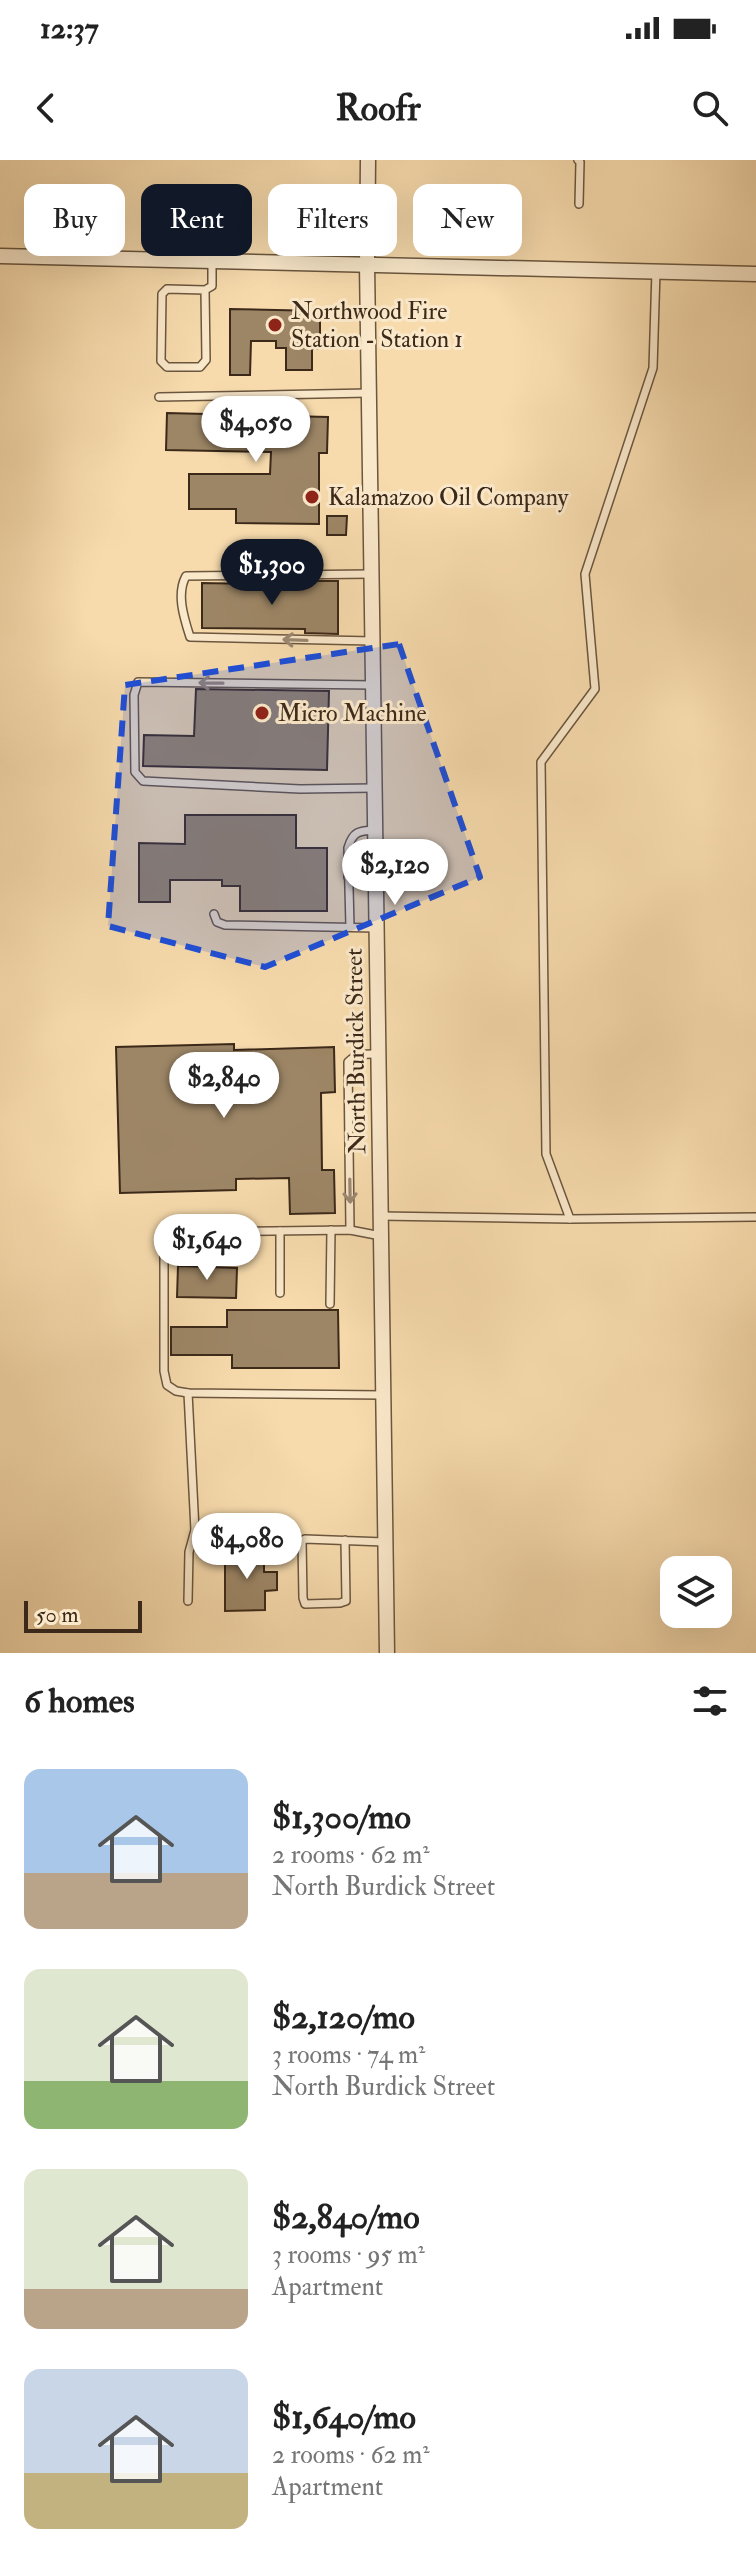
<!DOCTYPE html>
<meta charset="utf-8">
<style>
:root{--surface:#fff;--page:#f2f2f2;--text:#222;--muted:#767676;--accent:#111827}
body{margin:0;font-family:"IM FELL Double Pica",serif;background:var(--page);color:var(--text);height:100vh;display:flex;flex-direction:column;font-size:30px;white-space:nowrap}
*{box-sizing:border-box;margin:0}
p{font-size:26px;color:var(--muted)}
.icon{flex:none;width:44px;height:44px;fill:none;stroke:currentColor;stroke-width:2;stroke-linecap:round;stroke-linejoin:round}
.map{position:relative;height:1493px;overflow:hidden}
.side{display:flex;flex-direction:column;background:var(--surface);flex:1}
.side>*{flex:none}
.banner{position:absolute;left:24px;top:24px;width:708px;height:72px;display:flex;gap:16px}
.buttons{position:absolute;left:660px;top:1396px;display:grid;gap:16px}
.buttons a{display:grid;place-items:center;width:72px;height:72px;border-radius:16px;background:var(--surface);box-shadow:0 8px 32px #0002;font-size:40px}
.scale{position:absolute;left:24px;bottom:20px;width:118px;box-sizing:border-box;padding-left:8px;border:4px solid #3c2919;border-top:0;font-size:22px;line-height:28px;white-space:nowrap;color:#3c2919;-webkit-text-stroke:6px #fae8ca;paint-order:stroke}
.price{position:absolute;translate:-50% -68px;padding:0 18px;border-radius:28px;background:#fff;color:#222;font-size:26px;line-height:52px;filter:drop-shadow(0 2px 4px #0008)}
.price::after{content:'';position:absolute;left:50%;top:48px;width:24px;height:18px;margin-left:-12px;background:inherit;clip-path:polygon(0 0,100% 0,50% 100%)}
.price.active{background:var(--accent);color:#fff}
ul{padding:0;list-style:none}
li{display:flex;align-items:center;gap:24px;height:200px;padding:0 24px}
li span{display:grid;place-items:center;flex:none;width:224px;height:160px;border-radius:16px;color:#555}
li>.icon{margin-inline-start:auto}
span .icon{width:96px;height:96px;fill:#fffc;stroke-width:1}
li b{font-size:34px}
h2{display:flex;justify-content:space-between;align-items:center;height:96px;padding:0 24px;font-size:34px}
.chip{padding:0 28px;border-radius:16px;background:var(--surface);box-shadow:0 8px 32px #0002;font-size:28px;line-height:72px}
.chip.active{background:var(--accent);color:#fff}
.status{display:flex;justify-content:space-between;align-items:center;height:56px;padding:0 40px;background:var(--surface);direction:ltr}
.status svg{height:22px;fill:currentColor}
header{display:flex;justify-content:space-between;align-items:center;height:104px;padding:0 24px;background:var(--surface);font-size:36px;font-weight:700}
.map>svg:first-child{display:block}
.building{fill:#9d8666;stroke:#3c2919;stroke-width:2}
.lines{fill:none;stroke-linecap:round;stroke-linejoin:round}
.service-casing{stroke:#6b563e;stroke-width:10}
.minor-casing{stroke:#6b563e;stroke-width:17}
.service{stroke:#fae8ca;stroke-width:7}
.minor{stroke:#fae8ca;stroke-width:14}
.oneway{stroke:#9b8872}
.marked{fill:#1d4ed8;fill-opacity:0.2;stroke:#1d4ed8;stroke-width:6;stroke-dasharray:16 10;stroke-linejoin:round}
.poi-dot{fill:#8f2418;stroke:#fae8ca;stroke-width:3}
.labels{text-anchor:middle;dominant-baseline:central;stroke-width:6;stroke-linejoin:round;paint-order:stroke}
.poi-label{font-size:24px;fill:#3c2919;stroke:#fae8ca;text-anchor:start}
.street-label{font-size:24px;fill:#3c2919;stroke:#fae8ca}
</style>
<div class="status"><b>12:37</b><svg viewBox="0 0 49 12"><path d="M0 12V9h3v3zM5 12V6h3v6zM10 12V3h3v9zM15 12V0h3v12zM26 1h20v11H26zM47 4h2v5h-2z"/></svg></div>
<header><svg class="icon" aria-label="back" viewBox="0 0 24 24"><path d="M15 5l-7 7 7 7"/></svg>Roofr<svg class="icon" aria-label="search" viewBox="0 0 24 24"><circle cx="10" cy="10" r="6"/><path d="M15 15l6 6"/></svg></header>
<div class="map">
<svg width="756" height="1493" viewBox="0 0 756 1493">
<rect width="100%" height="100%" fill="#f7dbad"/>
<filter id="stains"><feTurbulence type="fractalNoise" baseFrequency=".0025" numOctaves="4"/><feColorMatrix values="0 0 0 0 .2 0 0 0 0 .09 0 0 0 0 .02 0 0 0 .5 -.17"/></filter>
<radialGradient id="worn" r=".72"><stop offset=".6" stop-color="#630" stop-opacity="0"/><stop offset="1" stop-color="#630" stop-opacity=".3"/></radialGradient>
<g class="building">
<path d="M230,149l90,2v38h-8v21h-26v-22h-10v-7h-25l-1,34h-20z"/>
<path d="M167,253l161,4 -1,36h-8v71l-83,-1v-14h-47v-35h81l1,-22 -105,-2z"/>
<path d="M327,356h20l-1,19h-19z"/>
<path d="M305,421h33v53l-33,-1v-4l-103,-1v-45l103,2z"/>
<path d="M196,529l133,2 -2,79 -184,-4 1,-31 50,1z"/>
<path d="M185,655h111v33h31v63h-87v-25h-18v-6h-52v22h-31v-59l46,1z"/>
<path d="M234,884v6l100,-3 1,45 -14,1 1,77h12l1,43 -45,1 -1,-36 -53,1v11l-116,3 -4,-146z"/>
<path d="M178,1106l59,2 -1,30 -59,-1z"/>
<path d="M227,1150h111l1,58h-107v-13h-61v-28h56z"/>
<path d="M225,1391h39v21h13v18l-12,1v19l-40,1z"/>
</g>
<g class="lines">
<g class="service-casing">
<g id="service">
<path d="M578,0l2,2 -1,42"/>
<path d="M205,130l1,70 -6,7h-33l-6,-6 1,-67 5,-5 38,1 7,-4v-26"/>
<path d="M159,237l210,-4"/>
<path d="M372,414l-186,2c-10,18 -2,42 4,61l183,4"/>
<path d="M373,525l-235,-3 -4,13 1,77 8,9 157,8 74,-1"/>
<path d="M348,717h28"/>
<path d="M214,754l3,8 8,3 151,3"/>
<path d="M350,767l-2,-79c5,-17 11,-17 27,-18"/>
<path d="M380,1056l190,3 186,-2"/>
<path d="M570,1059l-24,-65 -5,-392 54,-73 -10,-115 68,-206 3,-97"/>
<path d="M350,1070l-2,-168c9,-9 18,-8 30,-8"/>
<path d="M280,1071v62"/>
<path d="M381,1076l-31,-6 -162,2 -24,8v131l3,14 9,6 12,2 195,2"/>
<path d="M330,1144l1,-74"/>
<path d="M188,1233l7,137 9,5 84,2 14,4"/>
<path d="M345,1380l1,61 -6,2 -35,1 -2,-6 -1,-57 3,-2 79,3"/>
<path d="M188,1441l1,-49 6,-22"/>
</g>
</g>
<g class="minor-casing">
<g id="minor">
<path d="M368,0l-1,104 20,1389"/>
<path d="M0,96l756,18"/>
</g>
</g>
<use href="#service" class="service"/>
<use href="#minor" class="minor"/>
</g>
<defs><path id="oneway-shaft" d="M-6 0H5M1.5-3L5.5 0L1.5 3" fill="none" stroke-width="1.6" stroke-linecap="round" stroke-linejoin="round" transform="scale(2)"/></defs>
<g class="oneway">
<use href="#oneway-shaft" transform="translate(295 480) rotate(-178)"/>
<use href="#oneway-shaft" transform="translate(211 523) rotate(-179)"/>
<use href="#oneway-shaft" transform="translate(350 1031) rotate(89)"/>
</g>
<path class="marked" d="M399,484l81,233 -215,90 -157,-41 17,-241z"/>
<g class="poi-dot">
<circle cx="275" cy="165" r="8"/>
<circle cx="312" cy="337" r="8"/>
<circle cx="262" cy="553" r="8"/>
</g>
<g class="labels">
<g class="poi-label">
<text x="291" y="151">Northwood Fire<tspan x="291" dy="28">Station - Station 1</tspan></text>
<text x="328" y="337">Kalamazoo Oil Company</text>
<text x="278" y="553">Micro Machine</text>
</g>
<g class="street-label">
<text transform="translate(356 891) rotate(-91)">North Burdick Street</text>
</g>
</g>
<rect width="100%" height="100%" filter="url(#stains)"/>
<rect width="100%" height="100%" fill="url(#worn)"/>
</svg>
<div class="buttons">
<a><svg class="icon" aria-label="layers" viewBox="0 0 24 24"><path d="M12 4l9 5-9 5-9-5zM3 14l9 5 9-5"/></svg></a>
</div>
<div class="scale">50 m</div>
<b class="price" style="left:256px;top:304px">$4,050</b>
<b class="price active" style="left:272px;top:447px">$1,300</b>
<b class="price" style="left:395px;top:747px">$2,120</b>
<b class="price" style="left:224px;top:960px">$2,840</b>
<b class="price" style="left:207px;top:1122px">$1,640</b>
<b class="price" style="left:247px;top:1421px">$4,080</b>
<div class="banner">
<a class="chip">Buy</a>
<a class="chip active">Rent</a>
<a class="chip">Filters</a>
<a class="chip">New</a>
</div>
</div>
<section class="side">
<h2>6 homes<svg class="icon" aria-label="filters" viewBox="0 0 24 24"><path d="M4 7h16M4 17h16"/><circle cx="9" cy="7" r="2"/><circle cx="15" cy="17" r="2"/></svg></h2>
<ul>
<li><span style="background:linear-gradient(#a9c7e8 65%,#b9a48a 0)"><svg class="icon" aria-label="home" viewBox="0 0 24 24"><path d="M3 11l9-7 9 7M6 9v11h12V9"/></svg></span><div><b>$1,300/mo</b><p>2 rooms · 62 m²</p><p>North Burdick Street</p></div></li>
<li><span style="background:linear-gradient(#dfe7d0 70%,#8fb573 0)"><svg class="icon" aria-label="home" viewBox="0 0 24 24"><path d="M3 11l9-7 9 7M6 9v11h12V9"/></svg></span><div><b>$2,120/mo</b><p>3 rooms · 74 m²</p><p>North Burdick Street</p></div></li>
<li><span style="background:linear-gradient(#dfe7d0 75%,#b9a48a 0)"><svg class="icon" aria-label="home" viewBox="0 0 24 24"><path d="M3 11l9-7 9 7M6 9v11h12V9"/></svg></span><div><b>$2,840/mo</b><p>3 rooms · 95 m²</p><p>Apartment</p></div></li>
<li><span style="background:linear-gradient(#c9d6e8 65%,#c2b280 0)"><svg class="icon" aria-label="home" viewBox="0 0 24 24"><path d="M3 11l9-7 9 7M6 9v11h12V9"/></svg></span><div><b>$1,640/mo</b><p>2 rooms · 62 m²</p><p>Apartment</p></div></li>
</ul>
</section>
